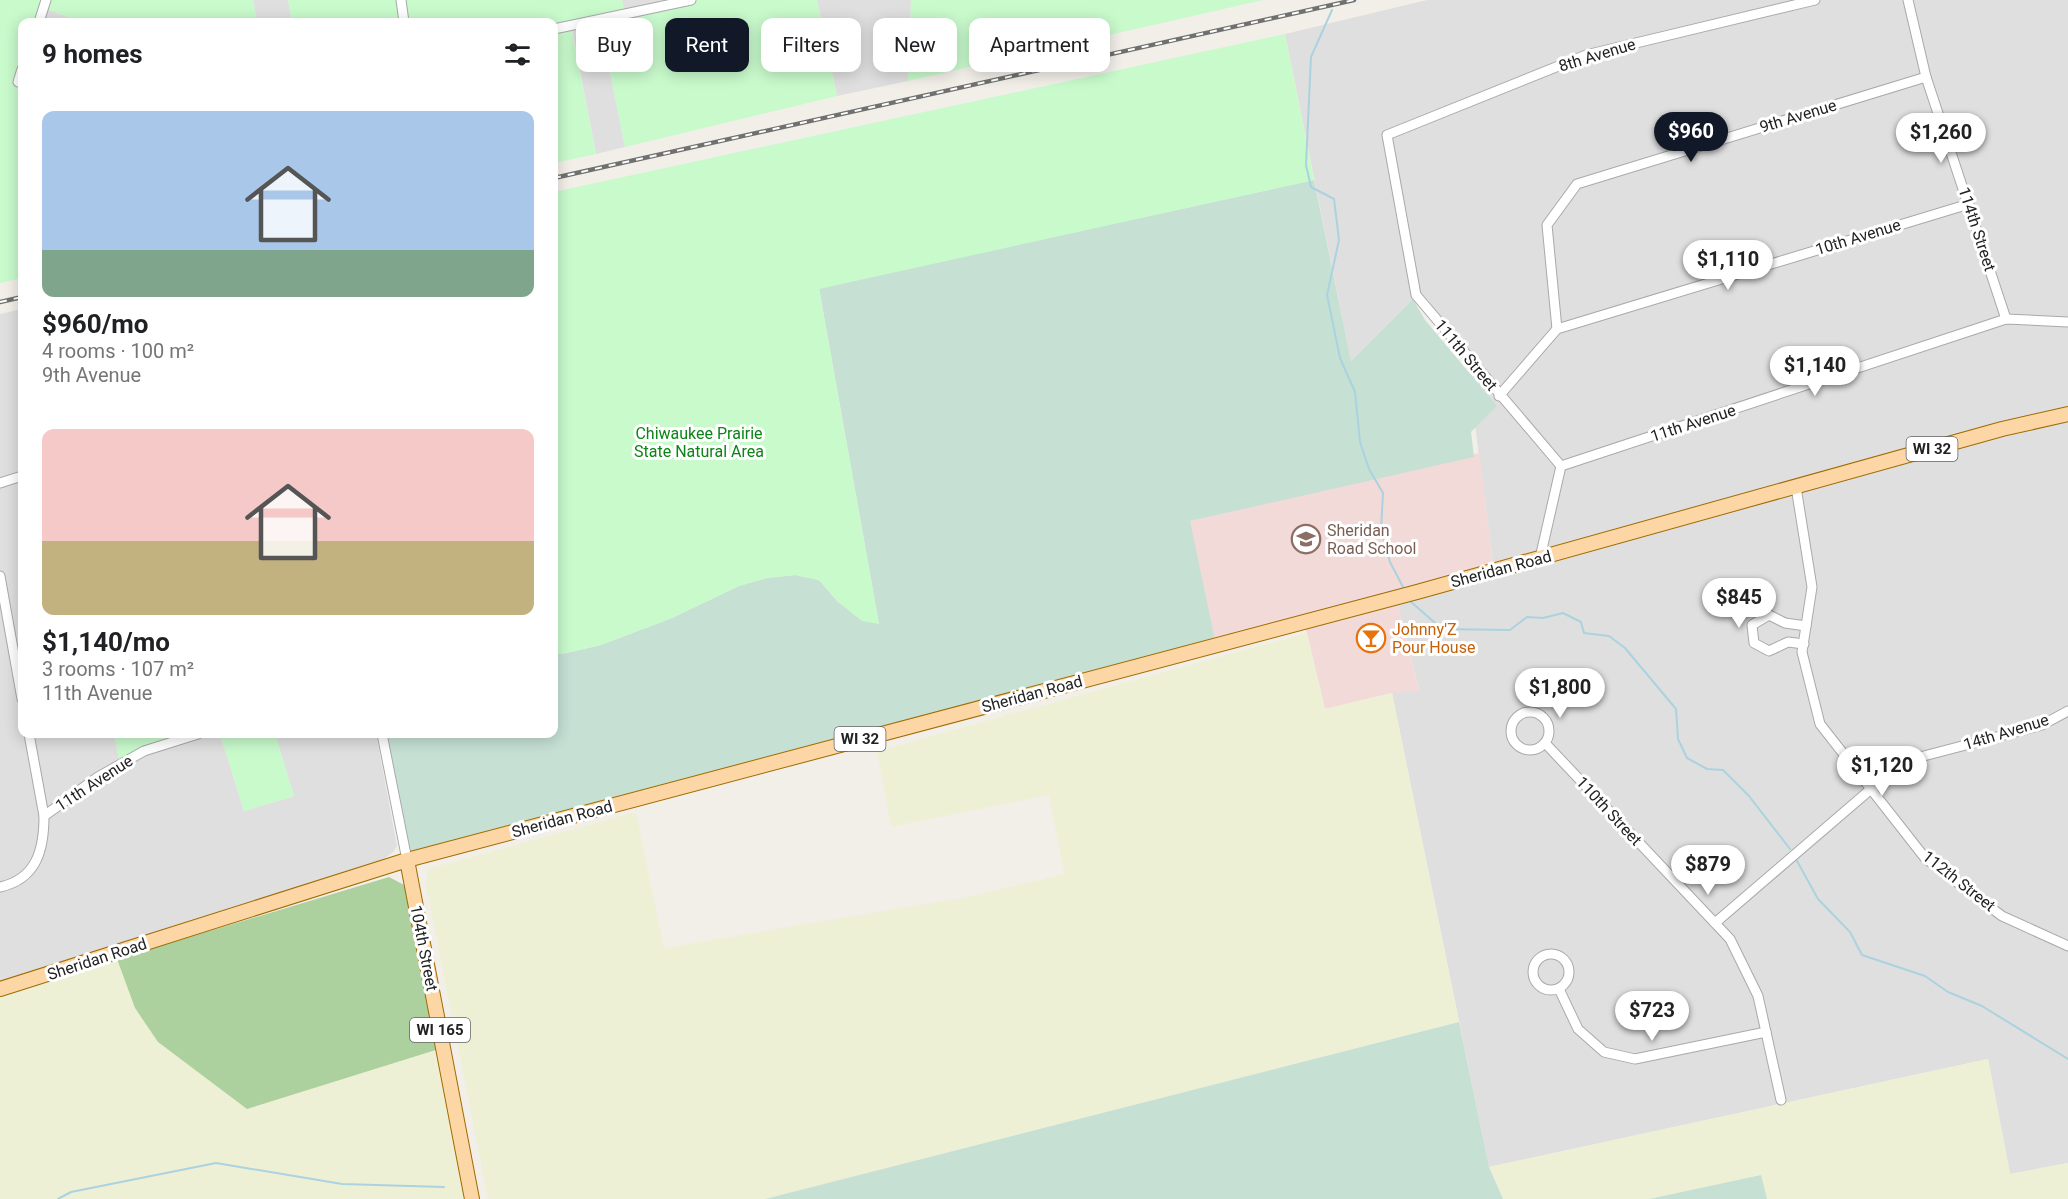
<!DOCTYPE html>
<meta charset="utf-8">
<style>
:root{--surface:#fff;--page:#f6f6f6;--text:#202124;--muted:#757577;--accent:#111827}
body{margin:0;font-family:Roboto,sans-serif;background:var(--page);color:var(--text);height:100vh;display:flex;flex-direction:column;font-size:22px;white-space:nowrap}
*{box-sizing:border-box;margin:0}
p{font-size:20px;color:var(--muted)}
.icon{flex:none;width:33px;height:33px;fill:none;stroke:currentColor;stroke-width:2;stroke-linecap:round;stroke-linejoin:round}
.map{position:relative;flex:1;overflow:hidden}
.side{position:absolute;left:18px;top:18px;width:540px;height:720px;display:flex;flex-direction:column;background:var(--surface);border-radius:12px;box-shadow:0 3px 15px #0003}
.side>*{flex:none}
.hud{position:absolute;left:576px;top:18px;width:570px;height:54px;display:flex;gap:12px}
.price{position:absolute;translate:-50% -51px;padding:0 14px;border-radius:21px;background:#fff;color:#222;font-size:20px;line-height:39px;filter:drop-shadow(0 2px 3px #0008)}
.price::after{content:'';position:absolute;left:50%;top:36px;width:18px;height:14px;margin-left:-9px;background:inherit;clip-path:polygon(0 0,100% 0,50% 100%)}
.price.active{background:var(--accent);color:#fff}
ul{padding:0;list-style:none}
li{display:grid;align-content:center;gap:12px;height:318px;padding:0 24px}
li span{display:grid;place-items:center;height:186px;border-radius:12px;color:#555}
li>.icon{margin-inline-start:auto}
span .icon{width:108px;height:108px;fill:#fffc;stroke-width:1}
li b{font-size:26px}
h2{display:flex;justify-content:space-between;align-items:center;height:72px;padding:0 24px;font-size:26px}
.tag{padding:0 21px;border-radius:12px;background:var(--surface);box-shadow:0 3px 15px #0003;font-size:21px;line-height:54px}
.tag.active{background:var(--accent);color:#fff}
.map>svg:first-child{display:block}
.residential{fill:#e0dfdf}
.commercial{fill:#f2dad9}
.farmland{fill:#eef0d5}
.forest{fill:#add19e}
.wetland{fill:#c6e0d4}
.park{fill:#c8facc}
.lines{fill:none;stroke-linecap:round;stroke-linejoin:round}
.stream{stroke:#aad3df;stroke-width:2}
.minor-casing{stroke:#a9a9a9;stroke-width:11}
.primary-casing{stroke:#a06b00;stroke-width:16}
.minor{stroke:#fff;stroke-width:9}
.primary{stroke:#fcd6a4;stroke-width:14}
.rail-casing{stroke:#707070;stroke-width:4.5}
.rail{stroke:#fff;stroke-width:2;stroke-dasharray:7;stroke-linecap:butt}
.labels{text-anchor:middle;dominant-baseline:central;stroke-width:6;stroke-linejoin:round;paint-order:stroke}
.shield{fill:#fff;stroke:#646464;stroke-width:1.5}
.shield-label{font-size:15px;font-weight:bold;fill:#222}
.street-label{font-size:16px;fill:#222;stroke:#fff}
.park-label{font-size:16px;fill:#0c8416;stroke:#fff}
.education-label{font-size:16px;fill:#785e54;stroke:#fff;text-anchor:start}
.food-label{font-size:16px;fill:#c56008;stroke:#fff;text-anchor:start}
</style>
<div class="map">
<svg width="2068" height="1199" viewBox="0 0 2068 1199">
<rect width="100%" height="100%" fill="#f2efe9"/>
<g class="residential">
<path d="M253,0h35l4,22h-35z"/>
<path d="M622,0h53l-51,11z"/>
<path d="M817,0h94l-3,81 -71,15z"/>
<path d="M1427,0h641v1163l-58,11 -22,-115 -499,108 -97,-474 27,-3 -23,-93 98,-27 -28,-214 -50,-60 -65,65 -66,-327z"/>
<path d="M47,9l34,13h-39z"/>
<path d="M600,22l25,125 -29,7 -24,-125z"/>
<path d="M22,309v425h92l7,33 33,-15 57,-18h9l24,77 50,-15 -19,-62h101l21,112 -4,6 -17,13 -376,117v-668z"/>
</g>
<path class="commercial" d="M1479,453l15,118 -98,26 23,94 -27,2 -67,16 -21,-88 -110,29 -4,-129z"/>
<g class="farmland">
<path d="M1307,633l18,76 67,-16 67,329 -694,177h-277l-62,-314 2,-16 208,-57 28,136 299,-50 101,-24 -15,-79 -158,32 -14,-76z"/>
<path d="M117,959l18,49 272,49 32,-8 28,150h-467v-202z"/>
<path d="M1988,1059l22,115 58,-11v36h-301l-7,-24 -111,24h-146l-14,-32z"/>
</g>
<path class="forest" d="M389,877l17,9 33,163 -192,60 -89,-67 -23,-34 -18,-49z"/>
<g class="wetland">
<path d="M1314,180l37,181 62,-62 12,21 72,86 -26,26 3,25 -284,64 25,119 -708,189 -96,22 -3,-3 -23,-114h169v-81l8,1 39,-9 71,-27 67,-32 28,-8 28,-3 24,5 19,22 41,22 -60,-336z"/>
<path d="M1459,1022l30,145 14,32h-738z"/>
<path d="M1761,1175l6,24h-118z"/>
</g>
<g class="park">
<path d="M0,0h253l4,22h-176l-40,-15 -6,15h-13v36l-6,11 6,3v206l-22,5z"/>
<path d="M288,0h334l4,18 70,-18h121l20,96 -212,51 -26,-130 -29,6 26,131 -42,9v-141h-262z"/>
<path d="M911,0h352l-355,81z"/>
<path d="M1285,34l29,146 -495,109 60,335 -17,-3 -24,-19 -19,-22 -24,-5 -28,3 -28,8 -67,32 -71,27 -39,9 -8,-1v-461z"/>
<path d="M114,734h72l-67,25z"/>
<path d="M220,734h55l19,62 -50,15z"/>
</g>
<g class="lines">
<g class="stream">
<path d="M1332,10l-21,47 -5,108 5,22 23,12 5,41 -12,55 13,63 15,34 5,50 9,27 14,24 -2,37 9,32 13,25"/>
<path d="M1410,601l32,28 68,1 17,-13 16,1 20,-5 18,9 3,11 25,3 16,12 51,61 2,30 9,19 20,11 16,1 26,26 41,53"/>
<path d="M1797,861l21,38 32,33 12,23 63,21 23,16 34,14 86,53"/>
<path d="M58,1199l13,-7 145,-29 126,21 102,3"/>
</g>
<g class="minor-casing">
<g id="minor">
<path d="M401,0l3,22"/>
<path d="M1908,0l18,77 80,242"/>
<path d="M39,22l7,-22"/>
<path d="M554,29l137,-29"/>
<path d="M18,82l4,-13"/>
<path d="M1557,329l-10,-104 30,-41 349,-107"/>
<path d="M1499,396l58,-67 412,-125"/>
<path d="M1561,466l445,-147 62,3"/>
<path d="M0,483l22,-7"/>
<path d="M1796,487l16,100 -10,65 18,72 105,134 77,58 66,30"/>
<path d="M1540,558l21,-92 -145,-171 -29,-160 199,-80 229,-55"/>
<path d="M0,576l22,123"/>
<path d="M1804,644l-16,-2 -19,9 -15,-8 -2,-18 17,-10 16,8 21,3"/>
<circle cx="1530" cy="731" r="19"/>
<path d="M29,734l15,82"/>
<path d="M382,734l25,126"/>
<path d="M1545,743l185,196 28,57 23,104"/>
<path d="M0,887c37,-8 44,-38 44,-71l54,-39 46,-26 54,-17"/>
<path d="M1715,923l156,-134 49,-32 122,-32 26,-14"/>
<circle cx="1551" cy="972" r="18"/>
<path d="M1559,989l19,40 26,23 31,7 131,-27"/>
</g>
</g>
<g class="primary-casing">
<g id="primary">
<path d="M407,860l65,339"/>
<path d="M0,989l407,-129 1010,-268 585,-163 66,-15"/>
</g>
</g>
<use href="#minor" class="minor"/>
<use href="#primary" class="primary"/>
<g class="rail-casing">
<g id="rail">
<path d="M554,178l800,-178"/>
<path d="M0,302l22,-5"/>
</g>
</g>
<use href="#rail" class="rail"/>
</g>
<defs>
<g id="school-ring" transform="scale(1.5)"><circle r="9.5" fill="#fff" stroke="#8d6e63" stroke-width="1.5"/><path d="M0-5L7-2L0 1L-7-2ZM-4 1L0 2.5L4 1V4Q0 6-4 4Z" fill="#8d6e63"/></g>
<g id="bar-ring" transform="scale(1.5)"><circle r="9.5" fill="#fff" stroke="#e8710a" stroke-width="1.5"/><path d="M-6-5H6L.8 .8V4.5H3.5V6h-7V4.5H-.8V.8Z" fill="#e8710a"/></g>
</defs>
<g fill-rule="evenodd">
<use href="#school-ring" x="1306" y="539"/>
<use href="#bar-ring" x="1371" y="638"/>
</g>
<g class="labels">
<g class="shield">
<rect x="1906.5" y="437" width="51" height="24" rx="4.5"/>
<rect x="834.5" y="727" width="51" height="24" rx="4.5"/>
<rect x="410" y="1018" width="60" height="24" rx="4.5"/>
</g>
<g class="shield-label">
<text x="1932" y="449">WI 32</text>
<text x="860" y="739">WI 32</text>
<text x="440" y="1030">WI 165</text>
</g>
<g class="street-label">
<text transform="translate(1597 55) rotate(-17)">8th Avenue</text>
<text transform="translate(1798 116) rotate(-17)">9th Avenue</text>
<text transform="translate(1977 229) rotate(72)">114th Street</text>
<text transform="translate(1858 237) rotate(-17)">10th Avenue</text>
<text transform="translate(1466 355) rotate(50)">111th Street</text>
<text transform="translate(1693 423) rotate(-18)">11th Avenue</text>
<text transform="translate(1501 569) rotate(-15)">Sheridan Road</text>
<text transform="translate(1032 694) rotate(-15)">Sheridan Road</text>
<text transform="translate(2006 732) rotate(-17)">14th Avenue</text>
<text transform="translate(94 783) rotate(-33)">11th Avenue</text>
<text transform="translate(1609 811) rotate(47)">110th Street</text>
<text transform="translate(562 819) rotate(-15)">Sheridan Road</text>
<text transform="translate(1959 881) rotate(38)">112th Street</text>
<text transform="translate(424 948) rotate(79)">104th Street</text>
<text transform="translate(97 959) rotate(-18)">Sheridan Road</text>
</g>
<g class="park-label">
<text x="699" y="433">Chiwaukee Prairie<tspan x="699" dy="18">State Natural Area</tspan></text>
</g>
<g class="education-label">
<text x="1327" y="530">Sheridan<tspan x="1327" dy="18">Road School</tspan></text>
</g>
<g class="food-label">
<text x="1392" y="629">Johnny'Z<tspan x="1392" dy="18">Pour House</tspan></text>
</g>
</g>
</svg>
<b class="price active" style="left:1691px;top:163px">$960</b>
<b class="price" style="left:1941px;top:164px">$1,260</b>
<b class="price" style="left:1728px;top:291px">$1,110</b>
<b class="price" style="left:1815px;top:397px">$1,140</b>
<b class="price" style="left:1739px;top:629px">$845</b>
<b class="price" style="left:1560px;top:719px">$1,800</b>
<b class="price" style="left:1882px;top:797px">$1,120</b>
<b class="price" style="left:1708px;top:896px">$879</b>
<b class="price" style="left:1652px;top:1042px">$723</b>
<div class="hud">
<a class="tag">Buy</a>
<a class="tag active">Rent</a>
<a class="tag">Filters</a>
<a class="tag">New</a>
<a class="tag">Apartment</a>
</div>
<section class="side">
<h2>9 homes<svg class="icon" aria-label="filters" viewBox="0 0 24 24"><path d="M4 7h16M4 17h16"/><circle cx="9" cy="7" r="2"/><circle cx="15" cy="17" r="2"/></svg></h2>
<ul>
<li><span style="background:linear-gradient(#a9c7e8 75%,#7fa58c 0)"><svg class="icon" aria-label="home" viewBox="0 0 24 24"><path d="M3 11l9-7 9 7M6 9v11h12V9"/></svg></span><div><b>$960/mo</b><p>4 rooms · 100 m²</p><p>9th Avenue</p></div></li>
<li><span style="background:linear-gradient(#f6c9c9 60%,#c2b280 0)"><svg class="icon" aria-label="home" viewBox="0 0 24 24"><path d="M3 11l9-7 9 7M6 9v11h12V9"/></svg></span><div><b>$1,140/mo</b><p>3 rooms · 107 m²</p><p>11th Avenue</p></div></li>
</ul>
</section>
</div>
